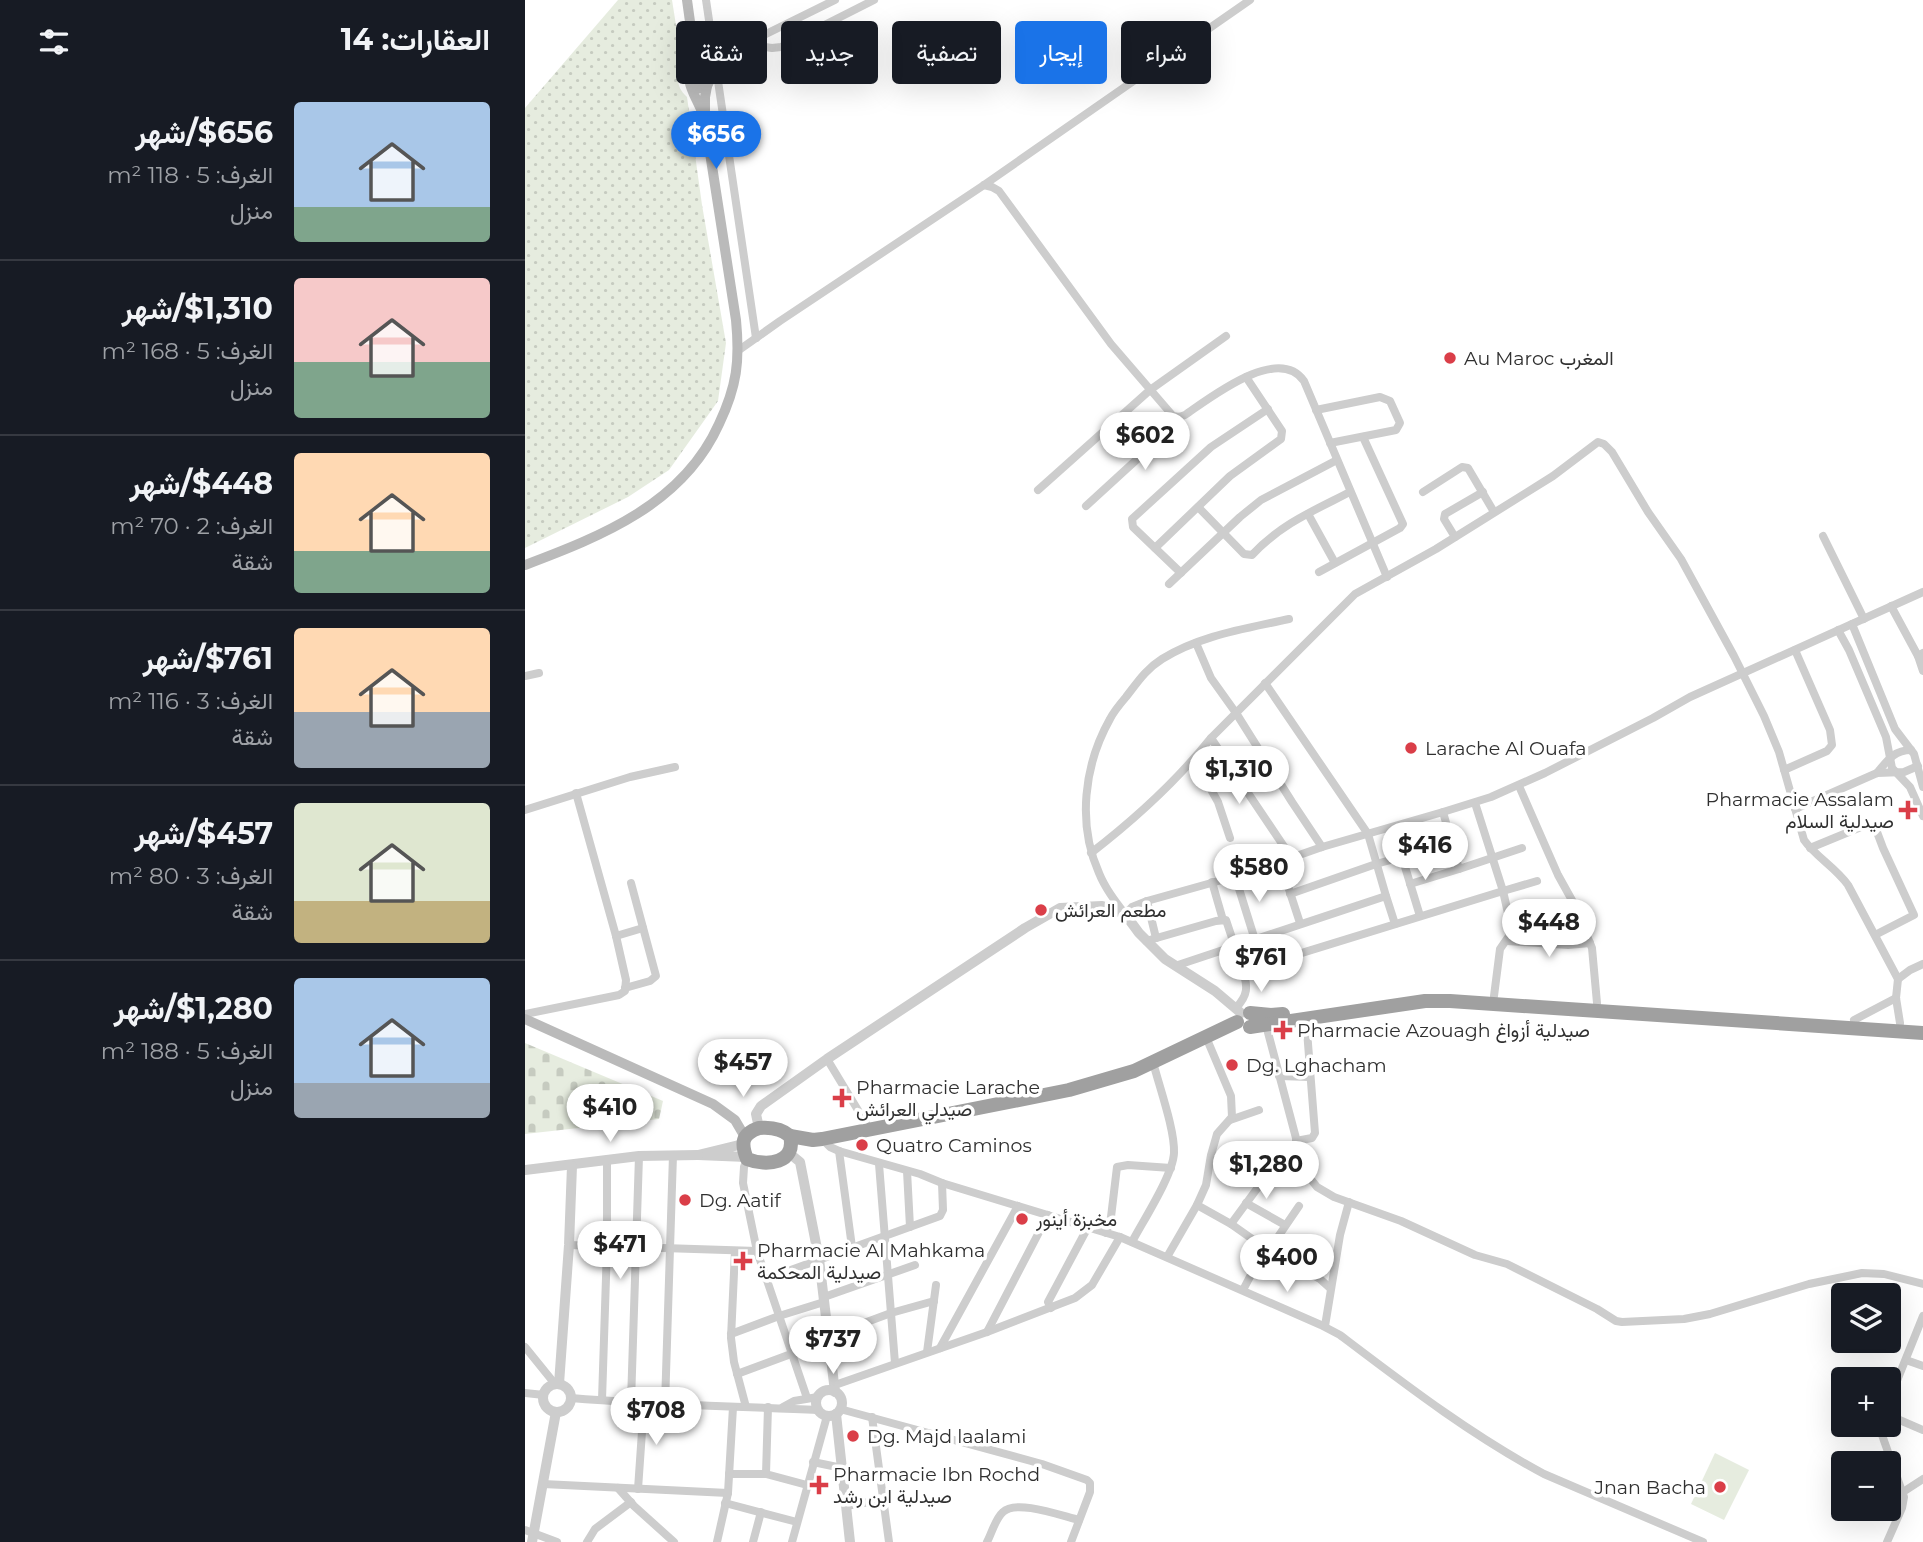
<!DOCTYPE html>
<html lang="ar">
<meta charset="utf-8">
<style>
:root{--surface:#171b24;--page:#242831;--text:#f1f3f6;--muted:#9ea1a6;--line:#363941;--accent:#1a73e8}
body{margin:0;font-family:Montserrat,Vazirmatn,sans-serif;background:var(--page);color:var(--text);direction:rtl;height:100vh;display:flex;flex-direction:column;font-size:26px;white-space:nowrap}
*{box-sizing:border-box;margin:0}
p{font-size:23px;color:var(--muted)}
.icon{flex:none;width:38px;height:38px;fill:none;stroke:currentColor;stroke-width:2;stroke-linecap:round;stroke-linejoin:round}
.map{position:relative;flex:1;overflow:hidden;direction:ltr}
.sheet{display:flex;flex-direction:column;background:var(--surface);width:525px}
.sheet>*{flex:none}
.hud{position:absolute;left:21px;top:21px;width:665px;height:63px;direction:rtl;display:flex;gap:14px}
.buttons{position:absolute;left:1306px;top:1283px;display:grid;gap:14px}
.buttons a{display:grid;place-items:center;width:70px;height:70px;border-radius:7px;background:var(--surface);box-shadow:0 7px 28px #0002;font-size:35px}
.price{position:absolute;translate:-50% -60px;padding:0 16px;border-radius:24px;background:#fff;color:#222;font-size:23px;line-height:46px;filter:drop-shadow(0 2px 4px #0008)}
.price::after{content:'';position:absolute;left:50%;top:42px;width:21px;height:16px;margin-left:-10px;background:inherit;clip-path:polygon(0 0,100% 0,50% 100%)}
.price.current{background:var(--accent);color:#fff}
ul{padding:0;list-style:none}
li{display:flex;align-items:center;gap:21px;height:175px;padding:0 35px}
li+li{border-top:2px solid var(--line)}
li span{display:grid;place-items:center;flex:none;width:196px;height:140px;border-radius:7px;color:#555}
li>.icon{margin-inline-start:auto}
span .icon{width:84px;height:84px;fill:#fffc;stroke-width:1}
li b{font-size:30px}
h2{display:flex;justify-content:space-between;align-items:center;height:84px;padding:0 35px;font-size:30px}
.chip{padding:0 24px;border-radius:7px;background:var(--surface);box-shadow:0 7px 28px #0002;font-size:24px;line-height:63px}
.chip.current{background:var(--accent);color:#fff}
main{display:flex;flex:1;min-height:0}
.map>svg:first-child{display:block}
.grass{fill:url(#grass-dots)}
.cemetery{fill:url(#cemetery-stones)}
.garden{fill:#e6ecdf}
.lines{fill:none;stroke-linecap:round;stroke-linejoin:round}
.minor{stroke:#cdcdcd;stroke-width:8}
.tertiary{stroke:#cdcdcd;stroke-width:10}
.secondary{stroke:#bababa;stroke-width:10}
.trunk{stroke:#a0a0a0;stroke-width:14}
.poi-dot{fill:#da3e48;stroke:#fff;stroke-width:2.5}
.labels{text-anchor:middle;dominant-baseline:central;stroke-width:7;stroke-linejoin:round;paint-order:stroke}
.poi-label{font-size:19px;fill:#303030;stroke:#fff;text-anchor:start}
</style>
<main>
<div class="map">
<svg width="1398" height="1542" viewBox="0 0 1398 1542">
<defs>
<pattern id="grass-dots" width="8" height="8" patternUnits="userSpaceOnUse" patternTransform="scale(1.75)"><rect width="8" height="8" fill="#e6ecdf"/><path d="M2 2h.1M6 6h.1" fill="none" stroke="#c6cbc0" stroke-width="1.8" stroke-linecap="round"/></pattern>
<pattern id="cemetery-stones" width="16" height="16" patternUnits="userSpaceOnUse" patternTransform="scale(1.75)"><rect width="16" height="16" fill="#e6ecdf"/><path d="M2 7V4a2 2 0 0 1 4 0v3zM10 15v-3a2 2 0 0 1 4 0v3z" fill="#c6cbc0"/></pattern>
</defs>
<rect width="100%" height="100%" fill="#fff"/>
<path class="grass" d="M93,0h54l10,63c-6,14 -6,24 5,34l15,108 24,138 -8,58 -49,69 -41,27 -103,51v-440z"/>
<path class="cemetery" d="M0,1043l138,58 -4,18 -134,15z"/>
<path class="garden" d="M1190,1453l34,17 -25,50 -33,-16z"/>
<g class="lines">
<g class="minor">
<path d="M181,0l50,338"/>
<path d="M227,45l20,3 9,-1 93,-47"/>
<path d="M186,67l41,-22 10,-9 73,-36"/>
<path d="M459,185l8,2 7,4 112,153 62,72 6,1 6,-2c25,-17 93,-71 119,-34l83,196"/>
<path d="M214,350l41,-29 204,-136 266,-185"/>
<path d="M791,410l64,-13 10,4 10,22 -4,7 -66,13"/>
<path d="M513,490l112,-100 76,-54"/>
<path d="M898,492l39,-25 6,1 26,44"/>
<path d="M561,506l83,-76 10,-13"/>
<path d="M673,507l46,47 8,1c29,-31 61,-44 98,-63"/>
<path d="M783,514l27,49"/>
<path d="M1298,536l41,83"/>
<path d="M930,537l-11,-18 1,-5 38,-22"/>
<path d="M630,548l75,-72 51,-37 1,-8 -36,-54"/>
<path d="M794,572l81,-44 3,-4 -40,-87"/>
<path d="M656,573l-48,-46 -1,-8 79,-72 57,-38"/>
<path d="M644,584l71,-67 21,-17 76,-40"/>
<path d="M1366,606l27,50 5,-3"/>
<path d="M764,619c-44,10 -88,16 -127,40 -16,10 -25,24 -36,38 -6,7 -12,14 -16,22 -26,46 -33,105 -11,154 6,15 16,28 26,41l7,-7 15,-6 107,-30 68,-24 121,-35 48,-15 54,-24 108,-55 37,-21 233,-105"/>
<path d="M1327,624l43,105 19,25 9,33"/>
<path d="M1313,630l11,20 37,87 6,31 18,19 13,29"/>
<path d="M671,643l15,35 25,35 56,89 30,45"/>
<path d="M1393,656l5,15"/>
<path d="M0,676l14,-3"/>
<path d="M740,683l103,151 18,62"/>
<path d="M686,738l80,119"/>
<path d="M669,759l24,43 12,36"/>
<path d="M1259,770l43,-19 5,-6 -2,-15 -35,-80"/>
<path d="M1352,773c10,-12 17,-23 34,-23"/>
<path d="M994,786l39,89 15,27 19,46 5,55"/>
<path d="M950,803l28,88 34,-10"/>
<path d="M1270,809l82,-36 27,-1 14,-6"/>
<path d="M0,810l105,-33 45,-10"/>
<path d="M918,812l16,57 63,-21"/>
<path d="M1285,848l51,-21 8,-1 8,6 6,16 31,67 -39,20"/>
<path d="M566,853c44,-34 85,-71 120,-115l144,-144 81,-45 117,-73 45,-34 6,2 8,8 36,60 33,47 53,97 30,60 15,36 25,88c12,17 31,27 44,45l50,94 -2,19 4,25"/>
<path d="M877,857l18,59"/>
<path d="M755,862l20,61"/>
<path d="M710,876l20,64"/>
<path d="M687,882l11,38"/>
<path d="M885,884l49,-15"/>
<path d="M765,894l86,-30 76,-21"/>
<path d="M622,901l9,37"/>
<path d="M984,918h27l11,4 2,4 -3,18"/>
<path d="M91,936l27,-8"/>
<path d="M621,941l70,-20 10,-1 17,51 260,-80 7,31 -1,14 -9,13 -6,47"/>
<path d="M982,941l61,4 22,-2"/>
<path d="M650,966l211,-70 9,28"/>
<path d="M1373,979l12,-9 13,-6"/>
<path d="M100,988l25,-7 6,-5 -25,-93"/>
<path d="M711,1008c12,-13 12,-21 7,-37"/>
<path d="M0,1014l94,-19 6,-4 1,-11 -10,-44 -40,-143"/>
<path d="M1329,1020l42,-22"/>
<path d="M741,1025l39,147 12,15 17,10 67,24 74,34 32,9 90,45 19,12 6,1 62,-3 26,-5 99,-30 53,-11 22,1 39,10"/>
<path d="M302,1059l43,71"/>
<path d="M754,1076l31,1"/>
<path d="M705,1120l29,-10"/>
<path d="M297,1139l8,8 9,4 81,23 22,9 178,54 201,88 19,10c66,50 131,100 204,139l159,68"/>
<path d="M771,1141l16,-3 3,-5 -9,-115"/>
<path d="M314,1151l13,96"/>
<path d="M222,1159l-3,8 -1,16 14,68 50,147"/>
<path d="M354,1164l16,199"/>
<path d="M382,1171l3,56"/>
<path d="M721,1203l39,22"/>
<path d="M672,1205l34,19 34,24 -22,42"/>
<path d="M706,1224l47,-64"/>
<path d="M581,1233l5,-16 6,-50 11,-2 43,3"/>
<path d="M607,1242c11,-21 41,-67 42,-89 1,-23 -15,-67 -21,-91"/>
<path d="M44,1245l188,6"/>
<path d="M740,1248l55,31 10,9"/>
<path d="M744,1250l30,-44"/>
<path d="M210,1251l-4,87 3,24 12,45"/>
<path d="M642,1257l30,-52 9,-20 5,-30 6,-21 15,-17 -1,-21 -25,-59"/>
<path d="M241,1279l174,-63 3,-6 -1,-27"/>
<path d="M299,1297l91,-32"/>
<path d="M526,1308l-3,-6 40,-75"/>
<path d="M800,1326l15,-91 9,-33"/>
<path d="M462,1332l61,-117"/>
<path d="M206,1334l48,-18 45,-14"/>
<path d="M304,1336l62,-23 43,-12"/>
<path d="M0,1347l30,37"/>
<path d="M415,1348l78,-142"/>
<path d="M402,1352l9,-67"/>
<path d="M1381,1360l17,6"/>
<path d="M212,1374l54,-20"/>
<path d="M310,1385l152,-53 88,-34 17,-13 28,-48"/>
<path d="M0,1393l19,2"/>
<path d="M46,1398c83,7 165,8 247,12"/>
<path d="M77,1400l5,-153v-87"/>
<path d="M106,1402l8,-246"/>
<path d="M1363,1403l35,-87"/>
<path d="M140,1405l8,-250"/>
<path d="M243,1407l-2,67 41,11"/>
<path d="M258,1407l11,-6 24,-4"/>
<path d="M315,1409l202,55 45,16 3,3v9l-19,50"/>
<path d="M1363,1415l35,15"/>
<path d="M347,1417l17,125"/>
<path d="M1356,1424l1,11 22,62 -2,11 -15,34"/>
<path d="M288,1462l29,6"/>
<path d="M204,1474h37"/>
<path d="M18,1484l185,9"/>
<path d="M93,1488l16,18 40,36"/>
<path d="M113,1489l6,-86"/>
<path d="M1378,1492l20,-13"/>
<path d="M200,1503l72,19"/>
<path d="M321,1506l36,-6"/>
<path d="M0,1530l32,12"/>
<path d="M62,1542l8,-13 36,-27"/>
<path d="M192,1542l11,-49 5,-86"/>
<path d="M228,1542l8,-30"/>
<path d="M267,1542l35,-126"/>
<path d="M462,1542c5,-9 8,-23 16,-30 13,-13 59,4 76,8"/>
</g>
<g class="tertiary">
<path d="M234,1128l-3,-14 5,-8 66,-47 198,-131 35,-20 42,-2 23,8 14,19 26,26 50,32 26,22"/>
<path d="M218,1144l-45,11 49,2"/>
<path d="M264,1153l11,9 19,97 16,133"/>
<path d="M0,1170l114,-14 59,-1"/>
<path d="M34,1384l10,-139 3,-79"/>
<circle cx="32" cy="1398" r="14"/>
<circle cx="304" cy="1403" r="13"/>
<path d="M311,1414l14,128"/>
<path d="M7,1542l24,-130"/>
</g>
<g class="secondary">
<path d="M162,0l5,36 -3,37"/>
<path d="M166,86l6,3 10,-3 4,-8 -4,-8 -9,-3c-19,9 -1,30 4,45"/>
<path d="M0,565c77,-29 158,-61 194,-141 18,-38 21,-63 17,-104l-31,-199v-24l2,-11"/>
<path d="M0,1019l188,85 22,16 10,17"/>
</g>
<g class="trunk">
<path d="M725,1013l21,2 12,-1"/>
<path d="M725,1027l175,-26h25l473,32"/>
<path d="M234,1128c11,-1 22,0 31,8 7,27 -23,31 -43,23 -6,-15 -6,-25 12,-31z"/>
<path d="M265,1136l23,4 9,-1 247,-49 65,-19 103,-49"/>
</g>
</g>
<g class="poi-dot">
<circle cx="925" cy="358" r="7"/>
<circle cx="886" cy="748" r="7"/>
<path d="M1379.5 799.5h7v7h7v7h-7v7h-7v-7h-7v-7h7z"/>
<circle cx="516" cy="910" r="7"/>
<path d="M754.5 1019.5h7v7h7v7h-7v7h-7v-7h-7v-7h7z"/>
<circle cx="707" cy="1065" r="7"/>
<path d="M313.5 1087.5h7v7h7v7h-7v7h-7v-7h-7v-7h7z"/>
<circle cx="337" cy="1145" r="7"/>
<circle cx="160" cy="1200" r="7"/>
<circle cx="497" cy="1219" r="7"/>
<path d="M214.5 1250.5h7v7h7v7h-7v7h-7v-7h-7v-7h7z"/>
<circle cx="328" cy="1436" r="7"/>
<path d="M290.5 1474.5h7v7h7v7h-7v7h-7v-7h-7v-7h7z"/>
<circle cx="1195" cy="1487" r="7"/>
</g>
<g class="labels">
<g class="poi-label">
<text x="939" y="358">Au Maroc المغرب</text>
<text x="900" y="748">Larache Al Ouafa</text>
<text x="1369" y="799" text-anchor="end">Pharmacie Assalam<tspan x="1369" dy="22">صيدلية السلام</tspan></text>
<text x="530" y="910">مطعم العرائش</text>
<text x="772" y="1030">Pharmacie Azouagh صيدلية أزواغ</text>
<text x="721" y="1065">Dg. Lghacham</text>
<text x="331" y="1087">Pharmacie Larache<tspan x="331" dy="22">صيدلي العرائش</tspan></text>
<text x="351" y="1145">Quatro Caminos</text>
<text x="174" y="1200">Dg. Aatif</text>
<text x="511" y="1219">مخبزة أينور</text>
<text x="232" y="1250">Pharmacie Al Mahkama<tspan x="232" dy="22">صيدلية المحكمة</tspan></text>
<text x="342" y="1436">Dg. Majd laalami</text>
<text x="308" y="1474">Pharmacie Ibn Rochd<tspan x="308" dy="22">صيدلية ابن رشد</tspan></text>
<text x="1181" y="1487" text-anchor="end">Jnan Bacha</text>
</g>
</g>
</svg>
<div class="buttons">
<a><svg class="icon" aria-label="layers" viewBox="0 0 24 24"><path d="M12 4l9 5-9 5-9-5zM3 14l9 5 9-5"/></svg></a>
<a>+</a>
<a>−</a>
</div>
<b class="price current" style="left:191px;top:171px">$656</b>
<b class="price" style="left:620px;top:472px">$602</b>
<b class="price" style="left:714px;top:806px">$1,310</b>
<b class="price" style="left:900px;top:882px">$416</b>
<b class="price" style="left:734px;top:904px">$580</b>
<b class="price" style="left:1024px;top:959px">$448</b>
<b class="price" style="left:736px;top:994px">$761</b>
<b class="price" style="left:218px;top:1099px">$457</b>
<b class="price" style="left:85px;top:1144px">$410</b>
<b class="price" style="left:741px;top:1201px">$1,280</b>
<b class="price" style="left:95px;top:1281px">$471</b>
<b class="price" style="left:762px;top:1294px">$400</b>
<b class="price" style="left:308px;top:1376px">$737</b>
<b class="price" style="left:131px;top:1447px">$708</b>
<div class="hud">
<a class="chip">شراء</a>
<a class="chip current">إيجار</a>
<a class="chip">تصفية</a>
<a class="chip">جديد</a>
<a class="chip">شقة</a>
</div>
</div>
<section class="sheet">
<h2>العقارات: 14<svg class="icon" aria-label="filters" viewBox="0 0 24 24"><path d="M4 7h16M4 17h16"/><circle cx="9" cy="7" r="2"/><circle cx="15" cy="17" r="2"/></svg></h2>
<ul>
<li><span style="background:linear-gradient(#a9c7e8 75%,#7fa58c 0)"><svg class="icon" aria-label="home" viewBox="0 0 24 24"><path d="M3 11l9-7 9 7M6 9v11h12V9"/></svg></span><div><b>$656/شهر</b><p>الغرف: 5 · 118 m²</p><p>منزل</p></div></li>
<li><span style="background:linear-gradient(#f6c9c9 60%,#7fa58c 0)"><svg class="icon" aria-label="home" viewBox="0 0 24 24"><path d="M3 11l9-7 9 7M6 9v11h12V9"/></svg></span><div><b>$1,310/شهر</b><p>الغرف: 5 · 168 m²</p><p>منزل</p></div></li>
<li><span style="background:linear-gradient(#ffd9b3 70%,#7fa58c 0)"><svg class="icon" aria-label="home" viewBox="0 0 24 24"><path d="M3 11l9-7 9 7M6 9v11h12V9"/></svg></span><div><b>$448/شهر</b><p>الغرف: 2 · 70 m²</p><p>شقة</p></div></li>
<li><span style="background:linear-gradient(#ffd9b3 60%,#9aa5b1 0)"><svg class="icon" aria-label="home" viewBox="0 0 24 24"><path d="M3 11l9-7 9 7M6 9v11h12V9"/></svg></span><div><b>$761/شهر</b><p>الغرف: 3 · 116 m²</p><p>شقة</p></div></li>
<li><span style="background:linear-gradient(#dfe7d0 70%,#c2b280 0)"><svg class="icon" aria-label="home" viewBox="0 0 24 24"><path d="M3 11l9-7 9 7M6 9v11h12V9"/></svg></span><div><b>$457/شهر</b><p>الغرف: 3 · 80 m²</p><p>شقة</p></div></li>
<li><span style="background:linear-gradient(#a9c7e8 75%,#9aa5b1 0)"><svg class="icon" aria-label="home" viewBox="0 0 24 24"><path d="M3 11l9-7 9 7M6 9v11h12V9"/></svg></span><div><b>$1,280/شهر</b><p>الغرف: 5 · 188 m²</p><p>منزل</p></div></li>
</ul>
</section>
</main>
